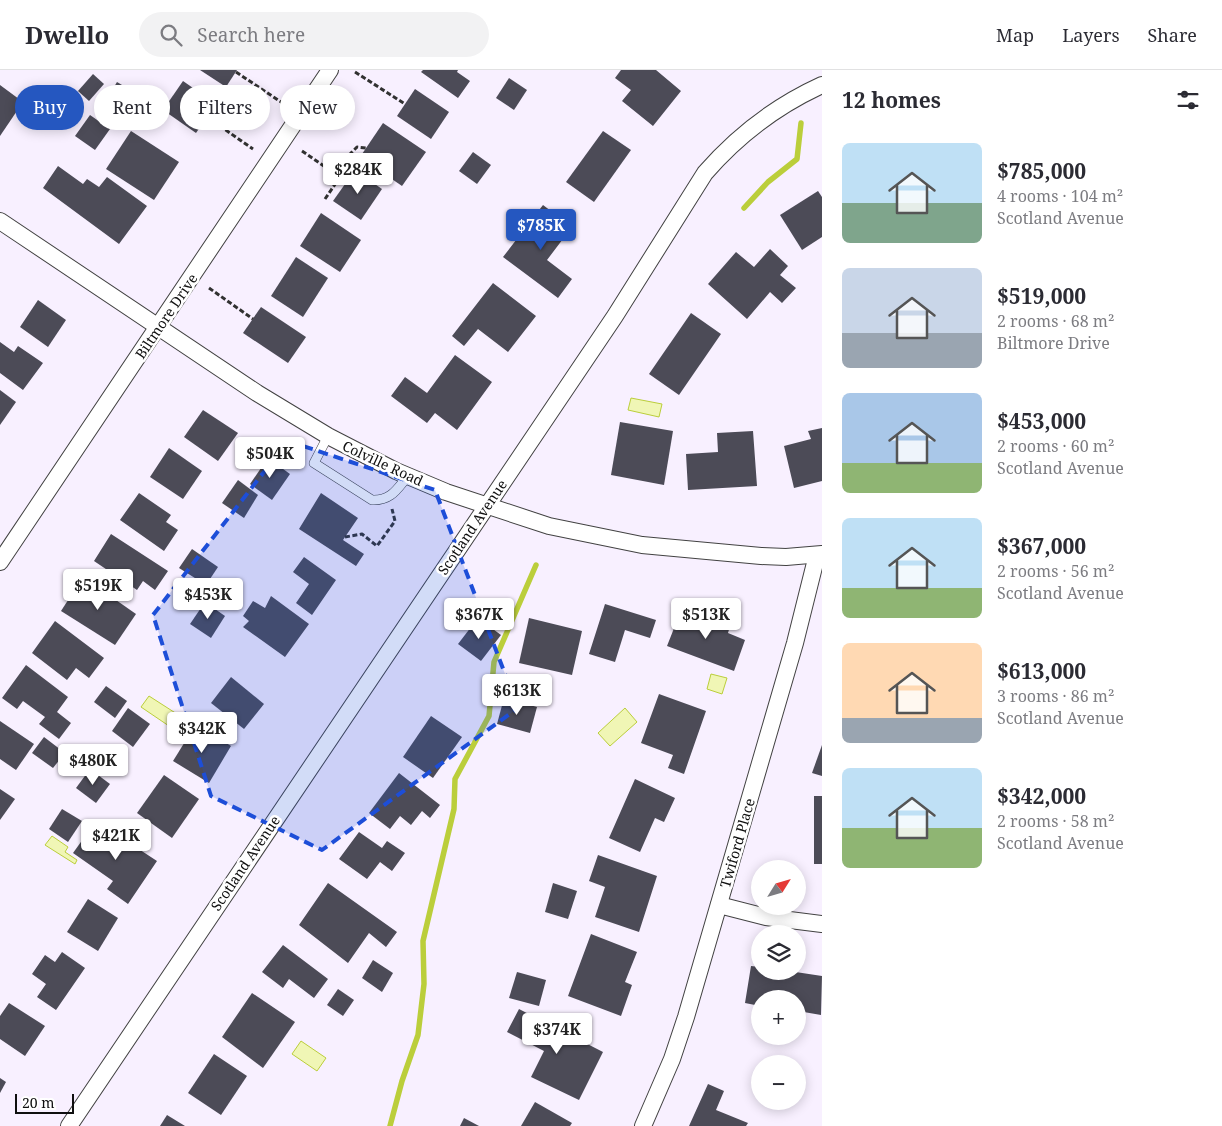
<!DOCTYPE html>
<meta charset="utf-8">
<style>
:root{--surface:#fff;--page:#f2f2f3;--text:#2b2b33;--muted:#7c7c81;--line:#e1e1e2;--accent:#2557c0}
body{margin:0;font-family:"Noto Serif",serif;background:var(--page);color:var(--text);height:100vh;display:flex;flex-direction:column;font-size:19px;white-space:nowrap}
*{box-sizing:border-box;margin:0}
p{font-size:16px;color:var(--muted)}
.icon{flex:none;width:28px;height:28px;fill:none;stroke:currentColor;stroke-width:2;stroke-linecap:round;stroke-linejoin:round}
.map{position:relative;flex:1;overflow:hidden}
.side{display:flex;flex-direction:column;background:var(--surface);width:400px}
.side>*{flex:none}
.banner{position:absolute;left:15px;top:15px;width:475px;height:45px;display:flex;gap:10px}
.needle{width:32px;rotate:53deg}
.controls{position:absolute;left:751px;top:790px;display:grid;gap:10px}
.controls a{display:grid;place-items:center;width:55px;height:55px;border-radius:50%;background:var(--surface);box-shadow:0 2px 12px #0003;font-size:25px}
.scale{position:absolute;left:15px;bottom:12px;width:59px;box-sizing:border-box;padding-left:5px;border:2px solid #0f0f0f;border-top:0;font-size:14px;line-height:18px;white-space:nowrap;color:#0f0f0f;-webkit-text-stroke:4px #fff;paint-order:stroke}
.price{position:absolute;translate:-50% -42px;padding:0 11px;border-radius:5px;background:#fff;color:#222;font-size:16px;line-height:32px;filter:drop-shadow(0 1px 2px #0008)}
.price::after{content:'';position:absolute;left:50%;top:30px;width:15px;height:11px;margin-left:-8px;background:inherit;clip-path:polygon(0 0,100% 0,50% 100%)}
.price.on{background:var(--accent);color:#fff}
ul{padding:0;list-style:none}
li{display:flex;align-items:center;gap:15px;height:125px;padding:0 20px}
li span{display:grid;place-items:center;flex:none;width:140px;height:100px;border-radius:8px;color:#555}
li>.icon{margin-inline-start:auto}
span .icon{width:60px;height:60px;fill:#fffc;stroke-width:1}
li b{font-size:21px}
h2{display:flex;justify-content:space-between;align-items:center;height:60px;padding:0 20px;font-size:21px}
.pill{padding:0 18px;border-radius:22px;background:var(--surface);box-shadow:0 2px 12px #0003;font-size:18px;line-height:45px}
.pill.on{background:var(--accent);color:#fff}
header{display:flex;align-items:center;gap:30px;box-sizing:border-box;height:70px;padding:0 25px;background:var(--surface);border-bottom:1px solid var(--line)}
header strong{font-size:24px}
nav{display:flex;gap:28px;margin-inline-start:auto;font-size:18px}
.search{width:350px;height:45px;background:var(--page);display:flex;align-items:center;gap:12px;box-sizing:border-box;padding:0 18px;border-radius:28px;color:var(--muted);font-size:19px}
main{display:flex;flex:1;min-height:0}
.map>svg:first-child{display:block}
.water{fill:#f0f6b5;stroke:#bbce3b}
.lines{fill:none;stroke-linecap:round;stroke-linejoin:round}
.stream{stroke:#bbce3b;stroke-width:5.5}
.building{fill:#4c4b57}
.lane-casing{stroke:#424242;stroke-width:10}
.street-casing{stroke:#424242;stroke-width:18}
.path{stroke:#313131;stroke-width:3;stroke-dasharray:5 2.5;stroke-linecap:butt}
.lane{stroke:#fff;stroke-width:9}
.street{stroke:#fff;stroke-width:16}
.marked{fill:#1d4ed8;fill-opacity:0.2;stroke:#1d4ed8;stroke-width:4;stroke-dasharray:10 6;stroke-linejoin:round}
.labels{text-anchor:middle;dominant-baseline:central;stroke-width:5;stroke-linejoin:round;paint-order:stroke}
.street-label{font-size:14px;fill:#0f0f0f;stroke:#fff}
</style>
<header>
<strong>Dwello</strong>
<div class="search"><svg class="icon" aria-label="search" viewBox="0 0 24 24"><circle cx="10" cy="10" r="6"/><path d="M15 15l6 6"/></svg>Search here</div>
<nav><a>Map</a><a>Layers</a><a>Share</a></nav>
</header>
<main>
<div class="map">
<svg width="822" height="1056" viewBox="0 0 822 1056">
<rect width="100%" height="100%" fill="#f8f0ff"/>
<g class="water">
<path d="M631,328l31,6 -3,13 -31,-7z"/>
<path d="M711,604l16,4 -5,16 -15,-5z"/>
<path d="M149,626l28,18 -8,12 -28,-19z"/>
<path d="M625,638l12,14 -27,24 -12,-13z"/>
<path d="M52,766l16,11 -3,5 12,8 -2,4 -30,-19z"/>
<path d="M301,971l25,17 -9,13 -25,-17z"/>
</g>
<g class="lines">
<g class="stream">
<path d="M744,138l24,-26 29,-23 4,-36"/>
<path d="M390,1056l12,-45 16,-46 6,-51 -1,-43 31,-132 1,-30 34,-63 5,-54 42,-97"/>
</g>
</g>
<g class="building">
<path d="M200,0h37l-11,17z"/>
<path d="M423,0h35l-1,2 13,9 -12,17 -37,-26z"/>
<path d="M621,0h35l25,21 -28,35 -31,-25 9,-11 -16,-12z"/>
<path d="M93,4l11,10 -15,17 -11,-10z"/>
<path d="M509,8l18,12 -13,20 -18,-12z"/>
<path d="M183,11l33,23 -20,29 -33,-23z"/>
<path d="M117,12l15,9 -9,15 -15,-9z"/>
<path d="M0,15l23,17 -23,34z"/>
<path d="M415,19l34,23 -18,27 -34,-23z"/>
<path d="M138,20l19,12 -12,19 -20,-12z"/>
<path d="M90,45l20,14 -15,21 -20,-14z"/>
<path d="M383,53l43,29 -24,34 -42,-29z"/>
<path d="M131,61l48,31 -25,38 -48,-31z"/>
<path d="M603,61l28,19 -37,52 -28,-20z"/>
<path d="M473,82l18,13 -14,19 -18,-13z"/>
<path d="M58,96l25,18 4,-5 12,8 8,-10 40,29 -28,38 -76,-56z"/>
<path d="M355,100l27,19 -21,31 -28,-19z"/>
<path d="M818,121l4,6v40l-20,13 -22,-35z"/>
<path d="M543,135l29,22 -25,33 25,19 -14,19 -55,-41z"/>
<path d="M321,143l40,27 -21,32 -40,-26z"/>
<path d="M770,179l18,17 -8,9 16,13 -14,15 -12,-11 -23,27 -39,-35 28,-32 18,15z"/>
<path d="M296,187l32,21 -25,39 -32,-21z"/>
<path d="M493,213l43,33 -28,36 -30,-23 -14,17 -12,-10z"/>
<path d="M38,230l28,20 -18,27 -28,-20z"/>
<path d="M261,237l45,30 -18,26 -45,-30z"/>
<path d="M691,243l30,21 -42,61 -30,-21z"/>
<path d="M0,272l14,10 4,-6 25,17 -20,27 -23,-17z"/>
<path d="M455,285l37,27 -35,48 -22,-17 -8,10 -36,-27 14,-19 22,16z"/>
<path d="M0,320l16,12 -16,23z"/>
<path d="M203,340l35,23 -20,28 -34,-24z"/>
<path d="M620,352l53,9 -9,54 -53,-10z"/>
<path d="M822,358v53l-28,7 -10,-42 27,-7 -3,-8z"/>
<path d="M753,361l4,55 -69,4 -2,-36 32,-2 -1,-19z"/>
<path d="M169,378l33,23 -19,28 -33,-22z"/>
<path d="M268,388l22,16 -18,26 -22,-16z"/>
<path d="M238,410l20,15 -14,23 -22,-15z"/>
<path d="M139,423l32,22 -5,7 12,8 -14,21 -44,-31z"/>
<path d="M321,423l37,25 -15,22 21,14 -8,12 -57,-37z"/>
<path d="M111,464l57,37 -13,19 -12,-9 -6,9 -43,-29z"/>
<path d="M192,479l26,18 -12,18 -27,-17z"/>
<path d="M304,487l32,23 -24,35 -16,-12 13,-19 -16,-12z"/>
<path d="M83,507l53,37 -21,31 -54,-34z"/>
<path d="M271,526l38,28 -24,33 -42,-30 6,-6 -6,-5 10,-15 12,7z"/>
<path d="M205,532l20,14 -14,22 -21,-14z"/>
<path d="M605,534l51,16 -6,18 -25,-8 -10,32 -26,-8z"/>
<path d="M682,538l48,18 -2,7 17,7 -11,31 -67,-25z"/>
<path d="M478,548l23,17 -20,26 -23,-17z"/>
<path d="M529,548l53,13 -10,44 -53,-12z"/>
<path d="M55,551l49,37 -15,20 -13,-10 -9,12 -35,-27z"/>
<path d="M26,595l42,32 -11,15 14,11 -12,16 -20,-15 6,-7 -22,-16 -6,8 -15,-11z"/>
<path d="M231,607l33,27 -20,25 -33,-26z"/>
<path d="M106,616l21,15 -12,17 -21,-16z"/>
<path d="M659,624l47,17 -22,63 -16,-6 5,-13 -32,-12z"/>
<path d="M504,628l33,9 -7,26 -33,-9z"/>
<path d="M128,638l22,16 -17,23 -21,-16z"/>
<path d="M431,646l31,21 -29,41 -30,-21z"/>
<path d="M0,651l34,23 -18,26 -16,-11z"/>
<path d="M196,654l35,22 -22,37 -36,-22z"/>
<path d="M44,667l21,16 -12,15 -21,-15z"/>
<path d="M822,675v31l-10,-3z"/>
<path d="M90,699l20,15 -14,19 -20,-15z"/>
<path d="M399,703l41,32 -10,13 -8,-7 -11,14 -11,-9 -10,13 -21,-16z"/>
<path d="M164,705l35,24 -27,39 -35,-25z"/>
<path d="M635,709l40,19 -11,24 -9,-4 -15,34 -31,-14z"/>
<path d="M0,719l15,10 -15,21z"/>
<rect x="814" y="726" width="8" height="68"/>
<path d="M62,739l20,12 -14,21 -19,-13z"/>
<path d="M96,751l61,40 -29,43 -21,-15 6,-8 -40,-28z"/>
<path d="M359,762l23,16 5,-7 18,12 -13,18 -12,-9 -13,17 -28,-20z"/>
<path d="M598,785l59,21 -18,56 -44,-15 10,-30 -16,-6z"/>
<path d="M328,813l69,49 -11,15 -17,-14 -21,30 -49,-38z"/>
<path d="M553,813l24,8 -9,28 -23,-7z"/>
<path d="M88,829l30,19 -20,33 -31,-19z"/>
<path d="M591,864l46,18 -12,30 7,3 -11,31 -53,-20z"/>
<path d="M283,875l45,34 -14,19 -25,-19 -6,9 -21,-16z"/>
<path d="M62,882l23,16 -29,42 -19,-13 9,-13 -14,-10 13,-19 10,7z"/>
<path d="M373,890l20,13 -11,19 -20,-14z"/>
<path d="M751,896l9,1v4h29l33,5 -1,39 -23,-4v-12h-38v7l-15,-3z"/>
<path d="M517,902l29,8 -7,26 -30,-8z"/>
<path d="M338,919l16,11 -11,16 -16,-11z"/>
<path d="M252,923l43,29 -32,46 -41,-31z"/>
<path d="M9,933l36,23 -20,30 -25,-17v-23z"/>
<path d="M519,939l84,43 -24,48 -48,-23 13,-26 -37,-19z"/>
<path d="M214,984l33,22 -26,39 -33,-22z"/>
<path d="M0,1008l6,4 -6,11z"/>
<path d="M708,1014l16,7 -8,19 32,13 -2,3h-57z"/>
<path d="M535,1032l37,21 -2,3h-49z"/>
<path d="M167,1045l18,11h-25z"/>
<path d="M464,1048l15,8h-19z"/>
</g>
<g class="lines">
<g class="lane-casing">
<path id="lane" d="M328,366l-14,27 58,37c19,1 25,-11 36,-24"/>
</g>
<g class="street-casing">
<g id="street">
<path d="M0,151l257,172 71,43 68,35 50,21 103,34 93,19 119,11 25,1 36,-3"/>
<path d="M0,492l330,-492"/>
<path d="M719,835l47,12 56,7"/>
<path d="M69,1056l546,-810 90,-143c33,-38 71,-67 117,-88"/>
<path d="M643,1056l29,-67 14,-42 109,-374 22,-88"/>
</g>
</g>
<g class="path">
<path d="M236,2l48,32"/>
<path d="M355,2l50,32"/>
<path d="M207,47l46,32"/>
<path d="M302,81l45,31"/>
<path d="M349,85l8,-8 9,1"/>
<path d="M325,129l15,-22"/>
<path d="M209,218l44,31"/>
<path d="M345,467l17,-3 15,12 18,-25 -3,-12"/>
</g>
<use href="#lane" class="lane"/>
<use href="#street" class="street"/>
</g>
<path class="marked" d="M288,371l147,49 83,218 -196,142 -111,-54 -58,-181z"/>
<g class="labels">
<g class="street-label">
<text transform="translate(166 246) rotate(-56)">Biltmore Drive</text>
<text transform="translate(383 393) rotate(25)">Colville Road</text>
<text transform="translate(472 457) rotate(-56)">Scotland Avenue</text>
<text transform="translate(737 773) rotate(-74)">Twiford Place</text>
<text transform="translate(245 793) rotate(-56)">Scotland Avenue</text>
</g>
</g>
</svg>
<div class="controls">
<a><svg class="needle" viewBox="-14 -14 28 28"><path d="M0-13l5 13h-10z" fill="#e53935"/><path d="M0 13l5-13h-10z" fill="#7c7c81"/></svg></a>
<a><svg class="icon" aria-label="layers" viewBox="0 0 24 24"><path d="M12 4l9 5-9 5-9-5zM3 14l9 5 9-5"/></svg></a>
<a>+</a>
<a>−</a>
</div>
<div class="scale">20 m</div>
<b class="price" style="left:358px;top:125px">$284K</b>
<b class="price on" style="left:541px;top:181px">$785K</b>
<b class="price" style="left:270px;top:409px">$504K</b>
<b class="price" style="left:98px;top:541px">$519K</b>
<b class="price" style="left:208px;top:550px">$453K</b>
<b class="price" style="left:479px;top:570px">$367K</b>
<b class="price" style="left:706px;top:570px">$513K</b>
<b class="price" style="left:517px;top:646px">$613K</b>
<b class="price" style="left:202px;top:684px">$342K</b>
<b class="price" style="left:93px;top:716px">$480K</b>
<b class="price" style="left:116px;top:791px">$421K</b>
<b class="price" style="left:557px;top:985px">$374K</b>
<div class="banner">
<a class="pill on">Buy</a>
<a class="pill">Rent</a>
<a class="pill">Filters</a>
<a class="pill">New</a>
</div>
</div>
<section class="side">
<h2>12 homes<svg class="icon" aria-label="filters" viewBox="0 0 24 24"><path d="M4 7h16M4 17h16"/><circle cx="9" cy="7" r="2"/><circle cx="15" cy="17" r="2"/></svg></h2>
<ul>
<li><span style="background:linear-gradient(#bfe0f5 60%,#7fa58c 0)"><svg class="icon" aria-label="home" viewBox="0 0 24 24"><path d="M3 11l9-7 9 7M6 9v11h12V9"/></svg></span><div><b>$785,000</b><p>4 rooms · 104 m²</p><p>Scotland Avenue</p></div></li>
<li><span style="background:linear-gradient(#c9d6e8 65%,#9aa5b1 0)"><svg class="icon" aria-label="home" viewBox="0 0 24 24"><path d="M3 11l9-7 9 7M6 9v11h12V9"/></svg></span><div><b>$519,000</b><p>2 rooms · 68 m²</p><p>Biltmore Drive</p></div></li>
<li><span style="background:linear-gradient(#a9c7e8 70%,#8fb573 0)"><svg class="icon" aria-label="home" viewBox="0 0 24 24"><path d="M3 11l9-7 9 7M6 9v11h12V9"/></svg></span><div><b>$453,000</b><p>2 rooms · 60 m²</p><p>Scotland Avenue</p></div></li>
<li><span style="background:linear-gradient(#bfe0f5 70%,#8fb573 0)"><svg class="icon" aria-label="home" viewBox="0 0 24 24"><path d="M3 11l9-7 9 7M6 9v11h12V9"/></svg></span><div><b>$367,000</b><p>2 rooms · 56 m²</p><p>Scotland Avenue</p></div></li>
<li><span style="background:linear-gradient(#ffd9b3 75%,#9aa5b1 0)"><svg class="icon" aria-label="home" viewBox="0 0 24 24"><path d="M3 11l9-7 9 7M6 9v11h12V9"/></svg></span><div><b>$613,000</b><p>3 rooms · 86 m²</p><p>Scotland Avenue</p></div></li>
<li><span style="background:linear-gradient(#bfe0f5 60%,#8fb573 0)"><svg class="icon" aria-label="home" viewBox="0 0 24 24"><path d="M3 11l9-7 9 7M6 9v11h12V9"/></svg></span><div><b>$342,000</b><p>2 rooms · 58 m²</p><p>Scotland Avenue</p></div></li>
</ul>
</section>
</main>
